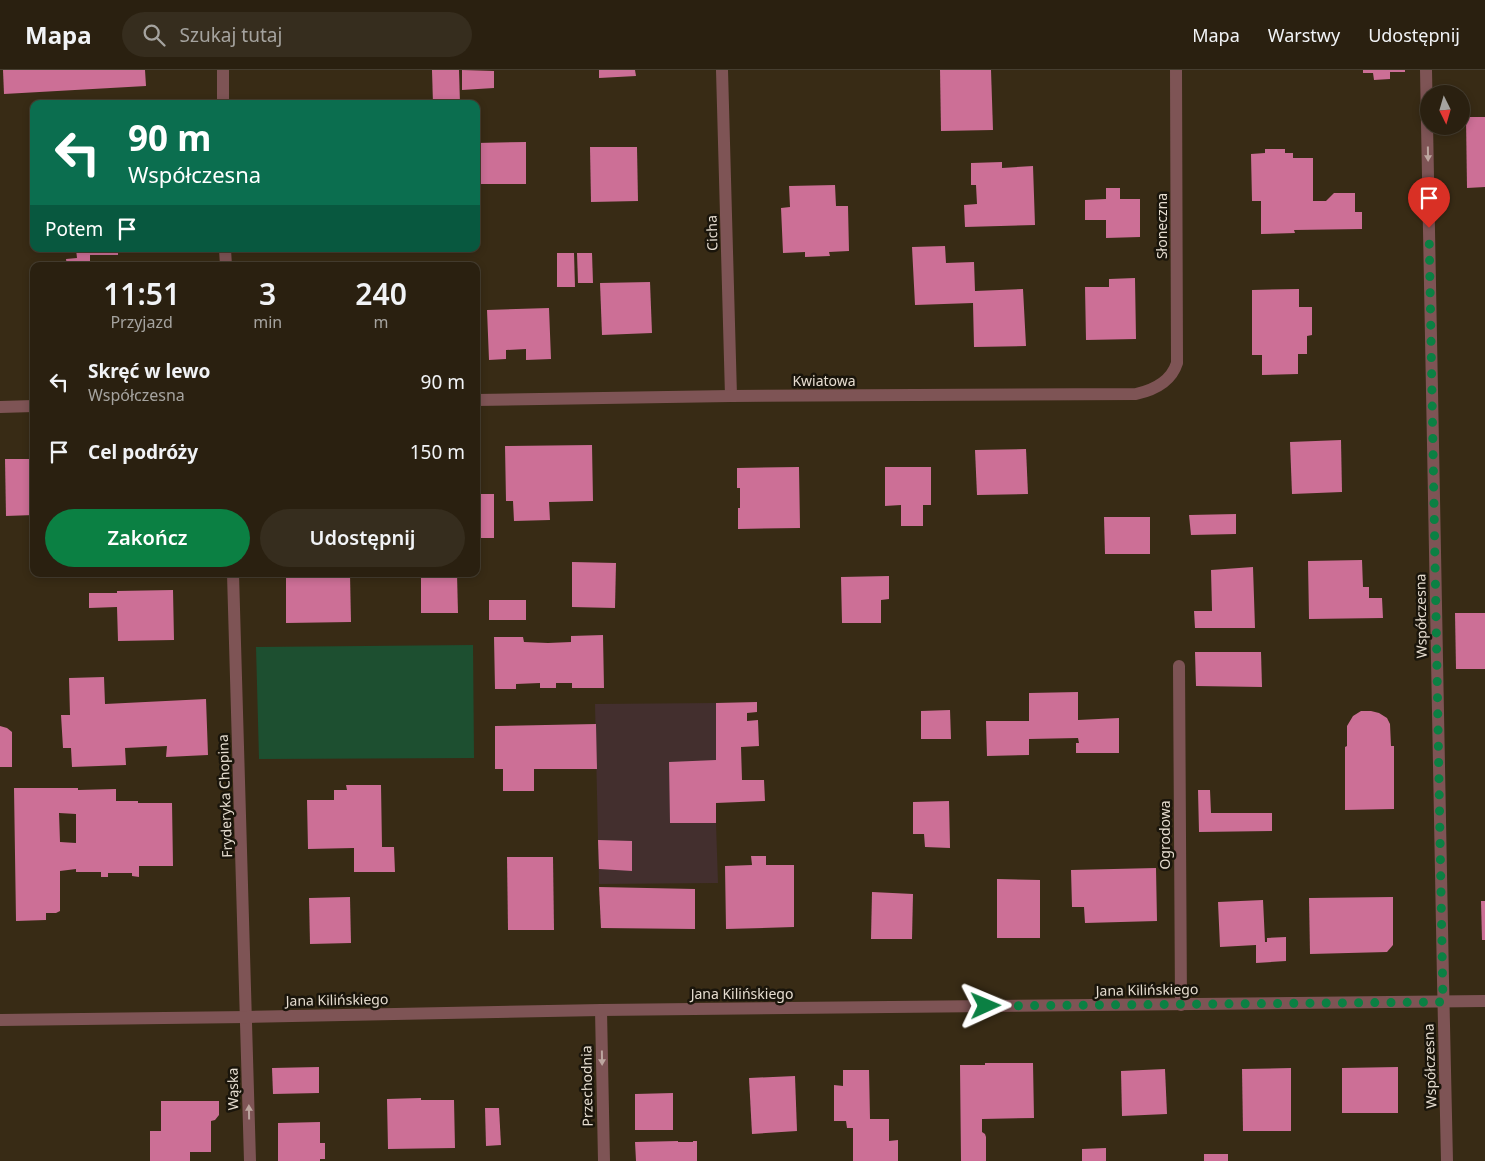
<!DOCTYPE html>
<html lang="pl">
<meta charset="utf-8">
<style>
body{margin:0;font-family:"Noto Sans",sans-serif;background:#362d1e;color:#f1f3f6;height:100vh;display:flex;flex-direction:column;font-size:19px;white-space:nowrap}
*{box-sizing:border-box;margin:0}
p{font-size:16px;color:#a5a39f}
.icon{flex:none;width:28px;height:28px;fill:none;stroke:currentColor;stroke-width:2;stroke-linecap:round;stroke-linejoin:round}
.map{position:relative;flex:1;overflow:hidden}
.drawer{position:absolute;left:30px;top:192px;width:450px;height:315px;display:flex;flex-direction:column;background:#2a2010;border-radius:10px;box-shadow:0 2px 8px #0003,0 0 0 1px #463e30}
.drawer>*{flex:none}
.guide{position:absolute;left:30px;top:30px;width:450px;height:152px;border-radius:10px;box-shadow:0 2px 8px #0003,0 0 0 1px #463e30;background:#0b6e4f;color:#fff;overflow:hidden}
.needle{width:32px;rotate:175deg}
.buttons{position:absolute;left:1420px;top:15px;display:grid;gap:10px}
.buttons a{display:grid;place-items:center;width:50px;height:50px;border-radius:50%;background:#2a2010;box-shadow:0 2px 8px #0003,0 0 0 1px #463e30;font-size:25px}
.pin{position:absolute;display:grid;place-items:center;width:42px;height:42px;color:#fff;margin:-51px -21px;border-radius:50% 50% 50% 0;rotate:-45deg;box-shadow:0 0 5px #0007}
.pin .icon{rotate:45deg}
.me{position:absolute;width:55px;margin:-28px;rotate:89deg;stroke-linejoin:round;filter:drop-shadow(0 0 4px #0008)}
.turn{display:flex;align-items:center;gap:18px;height:105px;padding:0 15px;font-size:22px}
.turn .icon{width:65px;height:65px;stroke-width:2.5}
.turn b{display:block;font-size:35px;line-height:42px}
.then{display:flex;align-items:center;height:48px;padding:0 15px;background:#0003;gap:10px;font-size:19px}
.eta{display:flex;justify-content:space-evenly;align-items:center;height:85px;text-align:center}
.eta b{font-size:30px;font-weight:600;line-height:35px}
.cta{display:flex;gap:10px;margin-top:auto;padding:10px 15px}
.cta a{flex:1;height:58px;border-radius:30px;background:#0b8043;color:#fff;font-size:20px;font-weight:600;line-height:58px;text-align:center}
.cta a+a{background:#362d1e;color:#f1f3f6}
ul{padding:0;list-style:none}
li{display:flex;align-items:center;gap:15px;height:70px;padding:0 15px}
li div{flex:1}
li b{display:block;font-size:19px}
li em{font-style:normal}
header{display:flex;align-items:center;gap:30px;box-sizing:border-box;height:70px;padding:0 25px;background:#2a2010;border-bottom:1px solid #463e30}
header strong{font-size:24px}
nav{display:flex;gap:28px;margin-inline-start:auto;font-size:18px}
.search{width:350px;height:45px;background:#362d1e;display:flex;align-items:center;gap:12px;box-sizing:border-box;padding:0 18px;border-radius:28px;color:#a5a39f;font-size:19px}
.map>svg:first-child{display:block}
</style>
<header>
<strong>Mapa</strong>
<div class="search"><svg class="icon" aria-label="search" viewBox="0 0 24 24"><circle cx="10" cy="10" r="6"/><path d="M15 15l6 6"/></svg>Szukaj tutaj</div>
<nav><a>Mapa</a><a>Warstwy</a><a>Udostępnij</a></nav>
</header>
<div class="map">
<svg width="1485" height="1091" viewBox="0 0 1485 1091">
<rect width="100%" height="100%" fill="#382b15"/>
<!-- education -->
<path fill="#432f2e" d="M 716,633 L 716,753 L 718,813 L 599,814 L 595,634 Z"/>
<!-- green -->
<path fill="#1d4f30" d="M 473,575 L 474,688 L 259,689 L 256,577 Z"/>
<!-- building -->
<g fill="#cc6f96" fill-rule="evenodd">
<path d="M 3,0 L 145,0 L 146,16 L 4,24 Z"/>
<path d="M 432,0 L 459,0 L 460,34 L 433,34 Z"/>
<path d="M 462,0 L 494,1 L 494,18 L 462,20 Z"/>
<path d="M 599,0 L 635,0 L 636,6 L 599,8 Z"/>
<path d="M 940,0 L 991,0 L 993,60 L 941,61 Z"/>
<path d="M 1363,0 L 1405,0 L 1405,2 L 1390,2 L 1390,9 L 1374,10 L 1373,3 L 1363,3 Z"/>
<path d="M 1466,47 L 1485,47 L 1485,117 L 1467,118 Z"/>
<path d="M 526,72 L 526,114 L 476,114 L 476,73 Z"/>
<path d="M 590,77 L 637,77 L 638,131 L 591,132 Z"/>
<path d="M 1265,79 L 1285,79 L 1285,83 L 1293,83 L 1293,88 L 1313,88 L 1313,131 L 1326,131 L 1334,123 L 1355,123 L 1355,142 L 1362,142 L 1362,159 L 1294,160 L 1295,163 L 1261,164 L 1261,131 L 1252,131 L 1251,84 L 1265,83 Z"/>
<path d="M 1002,92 L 1002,98 L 1033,96 L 1035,155 L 965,157 L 964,135 L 977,134 L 976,115 L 971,115 L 971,93 Z"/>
<path d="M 835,115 L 836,136 L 848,136 L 849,181 L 829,182 L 830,186 L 805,187 L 805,182 L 783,183 L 781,138 L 790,137 L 789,116 Z"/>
<path d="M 1106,118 L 1120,118 L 1120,129 L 1140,129 L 1140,167 L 1106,168 L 1106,150 L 1085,150 L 1085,130 L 1106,129 Z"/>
<path d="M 945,176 L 946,193 L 974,192 L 975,221 L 1023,219 L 1026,276 L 974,277 L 973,233 L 915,235 L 912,177 Z"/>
<path d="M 76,179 L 118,179 L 118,185 L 90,185 L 90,196 L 67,196 L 66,189 L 77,188 Z"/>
<path d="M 557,183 L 574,183 L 575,217 L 557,217 Z"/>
<path d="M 577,183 L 592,183 L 593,213 L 578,213 Z"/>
<path d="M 1135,208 L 1136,269 L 1086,270 L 1085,217 L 1109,217 L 1109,209 Z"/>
<path d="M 650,212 L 652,263 L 602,265 L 600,213 Z"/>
<path d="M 1299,219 L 1299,237 L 1312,237 L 1312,265 L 1307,266 L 1307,284 L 1298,284 L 1298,304 L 1262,305 L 1262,285 L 1252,285 L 1252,220 Z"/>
<path d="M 549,238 L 551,289 L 526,290 L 526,279 L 506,280 L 506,289 L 489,290 L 487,240 Z"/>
<path d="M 1341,370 L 1342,422 L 1292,424 L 1290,372 Z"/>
<path d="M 592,375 L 593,431 L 549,432 L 550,450 L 514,451 L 513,431 L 506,431 L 505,376 Z"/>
<path d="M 1026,379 L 1028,424 L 977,425 L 975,380 Z"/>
<path d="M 5,389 L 34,389 L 34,445 L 6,446 Z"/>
<path d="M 799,397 L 800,458 L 738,459 L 738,438 L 740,438 L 740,418 L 737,418 L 737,398 Z"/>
<path d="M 885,397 L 931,397 L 931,435 L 923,435 L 923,456 L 901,456 L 901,435 L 885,436 Z"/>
<rect x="476" y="424" width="18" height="44"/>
<path d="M 1236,444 L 1236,464 L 1191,465 L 1189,445 Z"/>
<path d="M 1104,447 L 1150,447 L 1150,484 L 1105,484 Z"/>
<path d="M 1362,490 L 1363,517 L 1369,517 L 1369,528 L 1382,528 L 1383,548 L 1309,549 L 1308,491 Z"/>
<path d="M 572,492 L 616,493 L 615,538 L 572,537 Z"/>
<path d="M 1253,497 L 1255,558 L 1195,558 L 1194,541 L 1212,541 L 1211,500 Z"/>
<path d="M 286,504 L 350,504 L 351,552 L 286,553 Z"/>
<path d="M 421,504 L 457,504 L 458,543 L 421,543 Z"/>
<path d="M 889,506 L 889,529 L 881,530 L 881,553 L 842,553 L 841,507 Z"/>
<path d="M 173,520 L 174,570 L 118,571 L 117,537 L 89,538 L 89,523 L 117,523 L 117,521 Z"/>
<rect x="489" y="530" width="37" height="20"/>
<path d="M 1455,543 L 1485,543 L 1485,599 L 1456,599 Z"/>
<path d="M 603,565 L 604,618 L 572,618 L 572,613 L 556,613 L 556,618 L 540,618 L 540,613 L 516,614 L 516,619 L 495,619 L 494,567 L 523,567 L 524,572 L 548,573 L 571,572 L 571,566 Z"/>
<path d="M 1195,582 L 1261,582 L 1262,617 L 1196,616 Z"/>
<path d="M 104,607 L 105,634 L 206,629 L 208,685 L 166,687 L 167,676 L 125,678 L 126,695 L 72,697 L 71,678 L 63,678 L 61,645 L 70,645 L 69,608 Z"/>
<path d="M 1078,622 L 1078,650 L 1119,648 L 1119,683 L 1076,683 L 1076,673 L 1079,673 L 1078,668 L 1029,669 L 1029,685 L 987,686 L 986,651 L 1029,651 L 1029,623 Z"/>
<path d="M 757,632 L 757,642 L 747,643 L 747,651 L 758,650 L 759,676 L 741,677 L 742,710 L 764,710 L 765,731 L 716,733 L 716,753 L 670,753 L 669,692 L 716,690 L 716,633 Z"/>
<path d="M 950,640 L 951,669 L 921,669 L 921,641 Z"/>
<path d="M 1361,641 L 1371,641 L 1379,643 L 1387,648 L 1390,654 L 1391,676 L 1394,676 L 1394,739 L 1345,740 L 1345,677 L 1347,676 L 1347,656 L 1353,646 Z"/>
<path d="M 596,654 L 597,699 L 534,699 L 534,721 L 503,721 L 503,699 L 495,699 L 495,656 Z"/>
<path d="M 0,656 L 7,658 L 12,662 L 12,697 L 0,697 Z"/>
<path d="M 346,715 L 381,715 L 382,777 L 394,777 L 395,802 L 354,802 L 354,778 L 308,779 L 307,730 L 334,730 L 334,720 L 347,720 Z"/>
<path d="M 14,718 L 78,718 L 78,720 L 116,719 L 116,731 L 138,731 L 138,733 L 172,733 L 173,796 L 139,796 L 139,807 L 132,806 L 132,803 L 108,803 L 108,807 L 101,807 L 101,802 L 76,802 L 76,799 L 60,801 L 60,841 L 56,843 L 46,843 L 46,850 L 16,851 ZM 59,743 L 76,744 L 76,773 L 60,772 Z"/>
<path d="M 1198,720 L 1210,720 L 1211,743 L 1272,743 L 1272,761 L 1199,762 Z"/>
<path d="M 949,731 L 950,778 L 925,777 L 924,764 L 913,764 L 913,732 Z"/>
<path d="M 598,770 L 632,771 L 632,801 L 599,799 Z"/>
<path d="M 751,786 L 766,786 L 766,795 L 794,795 L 794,857 L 726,859 L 725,796 L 752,795 Z"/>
<path d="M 507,787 L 553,787 L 554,860 L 508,860 Z"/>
<path d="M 1156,798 L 1157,851 L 1085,853 L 1084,837 L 1072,837 L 1071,800 Z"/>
<path d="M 997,809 L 1040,810 L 1040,868 L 997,868 Z"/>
<path d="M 599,817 L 695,819 L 695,859 L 601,858 Z"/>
<path d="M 872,822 L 913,824 L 912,869 L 871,869 Z"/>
<path d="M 350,827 L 351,873 L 310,874 L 309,828 Z"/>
<path d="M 1393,827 L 1393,875 L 1387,882 L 1310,884 L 1309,828 Z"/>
<path d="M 1263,830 L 1265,872 L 1267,872 L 1267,868 L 1286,867 L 1286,891 L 1256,893 L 1256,875 L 1220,877 L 1218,832 Z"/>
<path d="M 1481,831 L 1485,831 L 1485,870 L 1482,870 Z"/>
<path d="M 985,993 L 1033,993 L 1034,1048 L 982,1049 L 982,1062 L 985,1064 L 986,1067 L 986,1091 L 961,1091 L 960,995 L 985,995 Z"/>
<path d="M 319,997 L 319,1023 L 273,1024 L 272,998 Z"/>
<path d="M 1398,997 L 1398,1043 L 1342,1043 L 1342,998 Z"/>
<path d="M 1291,998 L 1291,1061 L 1243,1061 L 1242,999 Z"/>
<path d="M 1165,999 L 1167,1044 L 1122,1046 L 1121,1001 Z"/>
<path d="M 843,1000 L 869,1000 L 870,1049 L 889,1049 L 889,1071 L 898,1070 L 898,1091 L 853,1091 L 853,1058 L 847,1058 L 846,1051 L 834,1051 L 834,1015 L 843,1016 Z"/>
<path d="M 795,1006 L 797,1061 L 752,1064 L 749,1008 Z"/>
<path d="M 673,1023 L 673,1060 L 635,1060 L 635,1024 Z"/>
<path d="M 421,1028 L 421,1030 L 454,1030 L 455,1078 L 388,1079 L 387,1029 Z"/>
<path d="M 161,1031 L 219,1031 L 219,1045 L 215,1050 L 211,1051 L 211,1082 L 190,1082 L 190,1091 L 150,1091 L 150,1061 L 161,1061 Z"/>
<path d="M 485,1038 L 499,1038 L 501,1075 L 486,1076 Z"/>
<path d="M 320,1052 L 320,1073 L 325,1073 L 325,1089 L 320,1089 L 320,1091 L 278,1091 L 278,1053 Z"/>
<path d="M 678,1071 L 678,1072 L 693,1072 L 693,1071 L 697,1071 L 697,1091 L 636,1091 L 635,1072 Z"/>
<path d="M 1106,1078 L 1106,1091 L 1082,1091 L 1082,1079 Z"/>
<rect x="1204" y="1084" width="24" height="7"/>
</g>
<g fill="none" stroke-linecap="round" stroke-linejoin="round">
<!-- minor -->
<g stroke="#7e5455" stroke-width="12">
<path d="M 223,0 L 223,34"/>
<path d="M 722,0 L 731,326"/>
<path d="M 1426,0 L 1443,910 L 1447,1091"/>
<path d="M 225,179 L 226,196"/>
<path d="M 476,330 L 731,326 L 1136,324 C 1154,320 1171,312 1177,293 L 1176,0"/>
<path d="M 0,337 L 34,336"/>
<path d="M 233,504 L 250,1091"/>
<path d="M 1179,596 L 1181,935"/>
<path d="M 601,940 L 604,1091"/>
<path d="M 0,950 L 247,947 L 601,940 L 1485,931"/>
</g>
</g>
<!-- one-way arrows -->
<defs><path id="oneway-solid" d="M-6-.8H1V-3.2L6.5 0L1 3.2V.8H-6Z" transform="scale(1.25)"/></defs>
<g fill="#bca69f">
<use href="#oneway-solid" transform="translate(1428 84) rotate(89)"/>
<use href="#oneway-solid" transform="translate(602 988) rotate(89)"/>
<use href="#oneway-solid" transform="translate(249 1042) rotate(-91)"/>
</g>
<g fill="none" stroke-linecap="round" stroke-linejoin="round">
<!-- route -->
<path stroke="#0b8043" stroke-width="9" stroke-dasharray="0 16.2" d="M 986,936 L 1443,932 L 1429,158"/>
</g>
<g text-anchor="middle" stroke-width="5" stroke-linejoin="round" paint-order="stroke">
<!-- street labels -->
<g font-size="14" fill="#e6ddd0" stroke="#1a150b">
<text transform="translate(1162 156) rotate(-90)" y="5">Słoneczna</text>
<text transform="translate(712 163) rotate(-92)" y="5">Cicha</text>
<text x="824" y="316">Kwiatowa</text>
<text transform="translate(1421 546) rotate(-91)" y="5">Współczesna</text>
<text transform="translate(225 726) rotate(-92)" y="5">Fryderyka Chopina</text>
<text transform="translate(1165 765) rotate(-90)" y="5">Ogrodowa</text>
<text transform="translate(1147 920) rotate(-1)" y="5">Jana Kilińskiego</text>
<text x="742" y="929">Jana Kilińskiego</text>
<text transform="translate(337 930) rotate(-1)" y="5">Jana Kilińskiego</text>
<text transform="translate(1430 996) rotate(-92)" y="5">Współczesna</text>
<text transform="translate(587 1016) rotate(-91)" y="5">Przechodnia</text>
<text transform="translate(233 1019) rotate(-91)" y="5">Wąska</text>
</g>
</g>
</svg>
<div class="buttons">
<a><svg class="needle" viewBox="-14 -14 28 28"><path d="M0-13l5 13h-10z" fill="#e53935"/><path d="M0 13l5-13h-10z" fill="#a5a39f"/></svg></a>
</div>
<div class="pin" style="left:1429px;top:158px;background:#d93025"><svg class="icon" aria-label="arrive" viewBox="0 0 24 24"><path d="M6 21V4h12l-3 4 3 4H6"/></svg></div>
<svg class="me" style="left:986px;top:936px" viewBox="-20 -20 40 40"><path d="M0-17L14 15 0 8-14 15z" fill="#0b8043" stroke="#fff" stroke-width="4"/></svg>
<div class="guide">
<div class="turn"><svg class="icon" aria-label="left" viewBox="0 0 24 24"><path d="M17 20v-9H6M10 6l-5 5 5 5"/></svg><div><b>90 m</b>Współczesna</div></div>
<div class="then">Potem<svg class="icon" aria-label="arrive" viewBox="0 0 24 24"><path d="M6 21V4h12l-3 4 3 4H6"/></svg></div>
</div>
<section class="drawer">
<div class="eta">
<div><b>11:51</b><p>Przyjazd</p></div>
<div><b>3</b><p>min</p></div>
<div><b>240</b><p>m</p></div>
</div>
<ul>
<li><svg class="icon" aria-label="left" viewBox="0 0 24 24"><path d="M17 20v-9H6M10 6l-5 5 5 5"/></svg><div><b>Skręć w lewo</b><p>Współczesna</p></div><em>90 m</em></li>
<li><svg class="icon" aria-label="arrive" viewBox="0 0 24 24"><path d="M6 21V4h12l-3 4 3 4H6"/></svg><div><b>Cel podróży</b></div><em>150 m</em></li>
</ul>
<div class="cta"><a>Zakończ</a><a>Udostępnij</a></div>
</section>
</div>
